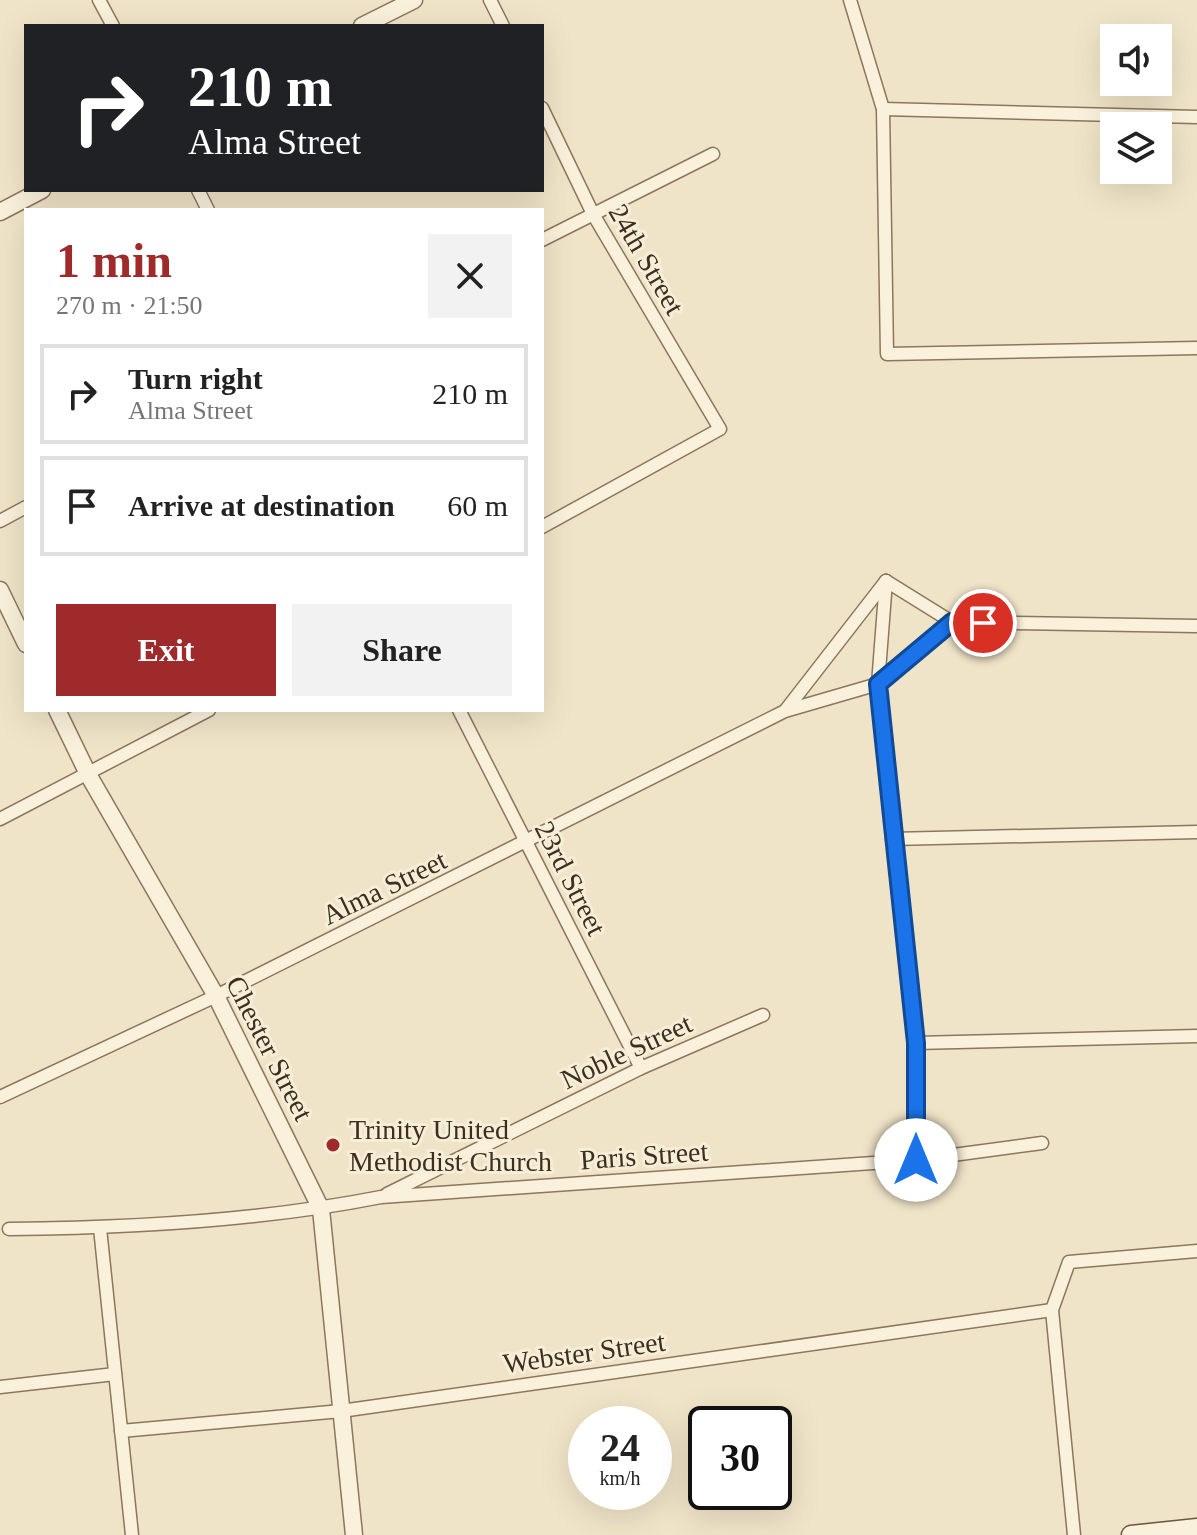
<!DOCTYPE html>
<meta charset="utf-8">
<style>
body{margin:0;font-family:"Times New Roman",serif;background:#f2f2f2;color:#222;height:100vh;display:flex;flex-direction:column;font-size:30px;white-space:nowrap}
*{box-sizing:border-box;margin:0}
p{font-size:26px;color:#767676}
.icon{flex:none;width:44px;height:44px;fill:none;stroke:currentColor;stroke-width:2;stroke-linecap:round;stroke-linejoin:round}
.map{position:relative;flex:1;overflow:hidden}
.drawer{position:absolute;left:24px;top:208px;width:520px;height:504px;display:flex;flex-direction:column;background:#fff;border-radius:0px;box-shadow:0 8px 32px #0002}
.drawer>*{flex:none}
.top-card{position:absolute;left:24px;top:24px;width:520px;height:168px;border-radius:0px;box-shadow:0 8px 32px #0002;background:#202124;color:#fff;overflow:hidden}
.buttons{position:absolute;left:1100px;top:24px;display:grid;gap:16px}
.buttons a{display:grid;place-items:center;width:72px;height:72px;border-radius:0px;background:#fff;box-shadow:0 8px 32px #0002;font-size:40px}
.speed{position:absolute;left:568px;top:1406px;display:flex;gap:16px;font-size:40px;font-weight:700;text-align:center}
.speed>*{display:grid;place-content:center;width:104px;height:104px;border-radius:50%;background:#fff;box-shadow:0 8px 32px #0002;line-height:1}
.speed small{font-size:20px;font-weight:400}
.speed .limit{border:4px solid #111;border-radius:12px;background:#fff;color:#111}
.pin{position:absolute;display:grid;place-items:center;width:68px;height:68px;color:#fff;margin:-34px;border:4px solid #fff;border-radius:50%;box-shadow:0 2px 8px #0007}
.me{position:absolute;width:88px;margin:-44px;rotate:0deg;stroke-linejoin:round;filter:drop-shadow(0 0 6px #0008)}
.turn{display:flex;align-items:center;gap:28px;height:168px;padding:0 32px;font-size:36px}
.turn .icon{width:104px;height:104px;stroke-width:2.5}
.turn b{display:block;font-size:56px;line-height:68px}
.round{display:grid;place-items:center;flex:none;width:84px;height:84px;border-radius:0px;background:#f2f2f2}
.headline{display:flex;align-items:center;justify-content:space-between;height:136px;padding:0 32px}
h1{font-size:48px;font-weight:800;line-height:60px;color:#9e2a2b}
.action{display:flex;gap:16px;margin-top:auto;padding:16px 32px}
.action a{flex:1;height:92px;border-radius:0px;background:#9e2a2b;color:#fff;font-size:32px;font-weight:800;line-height:92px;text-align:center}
.action a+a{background:#f2f2f2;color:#222}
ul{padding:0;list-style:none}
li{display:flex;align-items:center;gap:24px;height:100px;margin:0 16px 12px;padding:0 16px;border:4px solid #e0e0e0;border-radius:0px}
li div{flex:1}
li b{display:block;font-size:30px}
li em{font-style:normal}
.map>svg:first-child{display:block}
</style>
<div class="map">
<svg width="1197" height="1535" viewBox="0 0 1197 1535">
<rect width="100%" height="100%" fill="#f0e4c8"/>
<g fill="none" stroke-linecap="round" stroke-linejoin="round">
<!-- minor casing -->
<g stroke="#8d765c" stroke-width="15">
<g id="minor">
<path d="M 99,0 L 113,26"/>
<path d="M 490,0 L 503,26"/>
<path d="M 850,0 L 883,109 L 887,354 L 1197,348"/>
<path d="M 542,108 L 593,214 L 720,429 L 542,527"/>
<path d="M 883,109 L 1197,117"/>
<path d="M 198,190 L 208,210"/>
<path d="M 542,240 L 713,154"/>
<path d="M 0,521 L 26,507"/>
<path d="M 886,581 L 878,684 L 916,1043 L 916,1160"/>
<path d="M 886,581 L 952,622 L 1197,626"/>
<path d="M 459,710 L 641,1068"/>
<path d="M 785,711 L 886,581"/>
<path d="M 0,819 L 209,710"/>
<path d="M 892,839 L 1197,832"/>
<path d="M 916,1043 L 1197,1036"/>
<path d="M 0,1097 L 216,996 L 785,711 L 878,684 L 952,622"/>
<path d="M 387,1194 L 641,1068 L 763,1015"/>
<path d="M 100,1228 L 132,1535"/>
<path d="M 9,1229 C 133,1228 260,1221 381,1197 L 916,1160 L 1042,1143"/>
<path d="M 0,1387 L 115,1374"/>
<path d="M 121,1431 L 341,1411 L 1052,1310"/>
<path d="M 1074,1535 L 1052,1310 L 1069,1262 L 1197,1251"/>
</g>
</g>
<!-- tertiary casing -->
<g stroke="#8d765c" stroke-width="19">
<g id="tertiary">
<path d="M 362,26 L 414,0"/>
<path d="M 0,212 L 42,190"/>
<path d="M 0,590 L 26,644"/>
<path d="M 57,710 L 89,776 L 216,996 L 321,1209 L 354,1535"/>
</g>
</g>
<!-- secondary casing -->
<g stroke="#6f573f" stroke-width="21">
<path id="secondary" d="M 1131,1535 L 1197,1528"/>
</g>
<!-- minor -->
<use href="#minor" stroke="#faf1dc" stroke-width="12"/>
<!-- tertiary -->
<use href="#tertiary" stroke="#faf1dc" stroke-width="16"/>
<!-- secondary -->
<use href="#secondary" stroke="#faf1dc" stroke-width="18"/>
</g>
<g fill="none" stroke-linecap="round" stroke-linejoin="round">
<!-- route casing -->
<g stroke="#114b97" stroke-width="20">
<path id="route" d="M 916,1160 L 916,1043 L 878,684 L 952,622 L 983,623"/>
</g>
<!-- route -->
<use href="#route" stroke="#1a73e8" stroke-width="14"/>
</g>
<!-- markers -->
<circle fill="#9e2a2b" stroke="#f7eed8" stroke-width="3" cx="333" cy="1145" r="8"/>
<g text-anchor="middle" stroke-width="6" stroke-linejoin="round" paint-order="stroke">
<!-- street labels -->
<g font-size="28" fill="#3d2e20" stroke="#f7eed8">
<text transform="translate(647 259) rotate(60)" y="10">24th Street</text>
<text transform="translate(571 878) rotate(63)" y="10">23rd Street</text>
<text transform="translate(384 887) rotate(-26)" y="10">Alma Street</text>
<text transform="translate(270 1048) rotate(63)" y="10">Chester Street</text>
<text transform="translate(626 1051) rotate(-25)" y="10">Noble Street</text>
<text transform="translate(644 1155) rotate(-4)" y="10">Paris Street</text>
<text transform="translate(584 1352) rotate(-8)" y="10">Webster Street</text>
</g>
<!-- poi labels -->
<g font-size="28" fill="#3d2e20" stroke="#f7eed8" text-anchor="start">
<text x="349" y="1139">Trinity United<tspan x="349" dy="32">Methodist Church</tspan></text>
</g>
</g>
</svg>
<div class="buttons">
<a><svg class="icon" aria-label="sound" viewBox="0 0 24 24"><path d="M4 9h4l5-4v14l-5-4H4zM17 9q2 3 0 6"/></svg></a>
<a><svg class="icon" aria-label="layers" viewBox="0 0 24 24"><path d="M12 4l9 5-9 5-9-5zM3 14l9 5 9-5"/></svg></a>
</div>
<div class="speed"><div>24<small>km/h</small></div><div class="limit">30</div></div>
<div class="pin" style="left:983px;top:623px;background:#d93025"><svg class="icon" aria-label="arrive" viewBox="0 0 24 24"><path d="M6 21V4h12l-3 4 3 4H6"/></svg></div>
<svg class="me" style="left:916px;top:1160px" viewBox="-20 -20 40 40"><circle r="19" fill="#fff"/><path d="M0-13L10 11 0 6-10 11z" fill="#1a73e8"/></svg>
<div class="top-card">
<div class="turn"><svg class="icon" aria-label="right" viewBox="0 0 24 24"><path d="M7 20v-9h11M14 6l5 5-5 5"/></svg><div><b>210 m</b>Alma Street</div></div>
</div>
<section class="drawer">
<div class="headline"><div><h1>1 min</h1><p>270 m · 21:50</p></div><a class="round"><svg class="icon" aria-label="close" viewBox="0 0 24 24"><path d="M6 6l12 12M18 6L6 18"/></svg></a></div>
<ul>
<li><svg class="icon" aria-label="right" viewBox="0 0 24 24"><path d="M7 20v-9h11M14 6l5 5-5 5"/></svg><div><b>Turn right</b><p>Alma Street</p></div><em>210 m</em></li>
<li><svg class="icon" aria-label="arrive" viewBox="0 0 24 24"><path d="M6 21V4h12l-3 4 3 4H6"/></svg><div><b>Arrive at destination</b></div><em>60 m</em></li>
</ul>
<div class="action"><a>Exit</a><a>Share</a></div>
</section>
</div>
